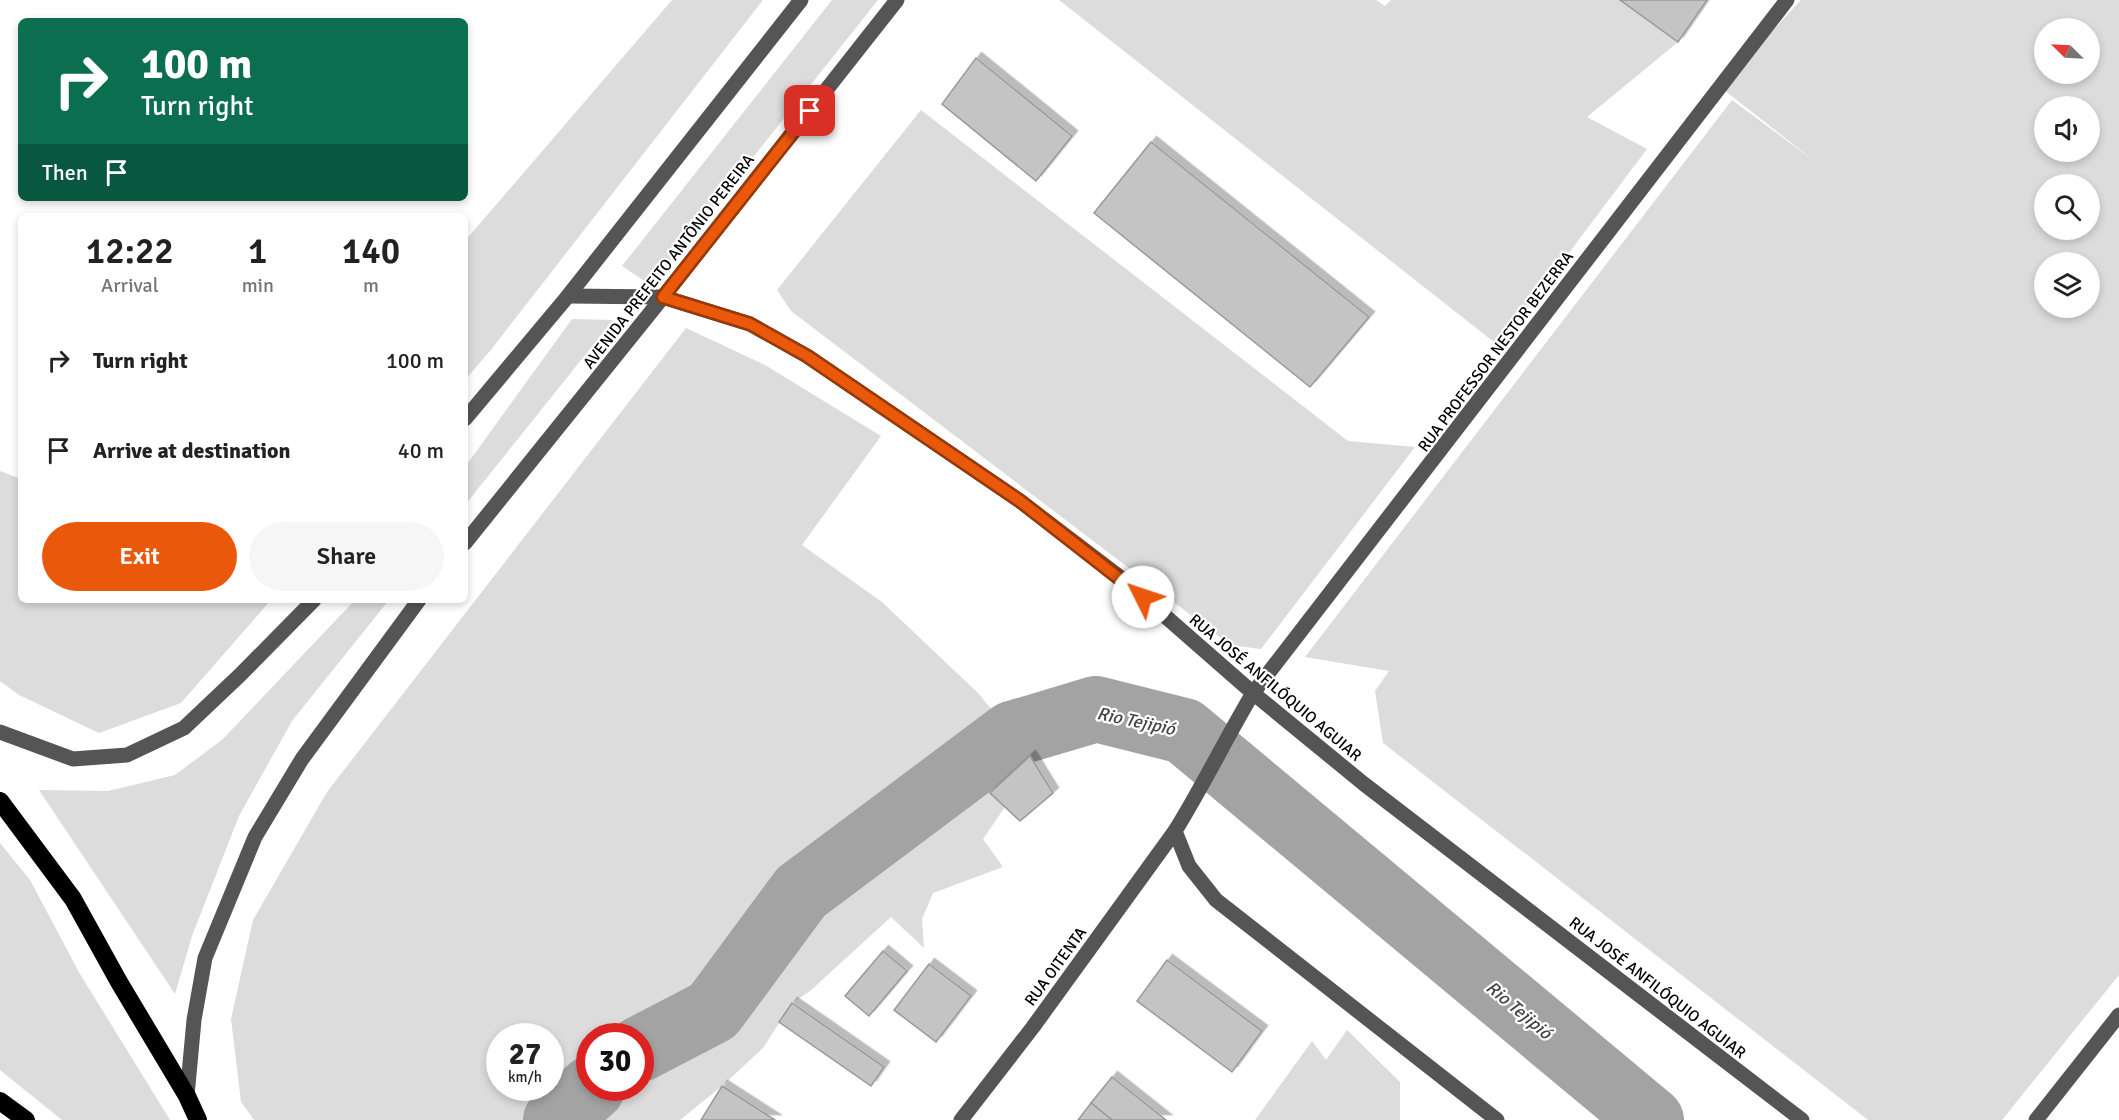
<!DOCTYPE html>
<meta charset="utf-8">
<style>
body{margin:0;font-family:Signika,sans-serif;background:#f6f6f6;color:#222;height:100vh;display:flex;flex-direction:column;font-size:22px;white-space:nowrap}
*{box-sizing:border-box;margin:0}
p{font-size:20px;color:#767676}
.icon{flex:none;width:33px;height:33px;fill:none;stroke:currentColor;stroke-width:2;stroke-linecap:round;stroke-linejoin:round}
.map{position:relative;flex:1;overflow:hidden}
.sheet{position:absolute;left:18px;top:213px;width:450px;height:390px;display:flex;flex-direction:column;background:#fff;border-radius:9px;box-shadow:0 3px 9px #0003}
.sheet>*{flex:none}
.guide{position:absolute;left:18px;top:18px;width:450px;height:183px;border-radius:9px;box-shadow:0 3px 9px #0003;background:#0b6e4f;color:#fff;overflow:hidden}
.needle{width:39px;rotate:294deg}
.fabs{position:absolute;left:2034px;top:18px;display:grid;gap:12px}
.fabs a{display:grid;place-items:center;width:66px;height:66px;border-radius:50%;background:#fff;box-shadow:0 3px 9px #0003;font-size:30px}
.speed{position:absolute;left:486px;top:1023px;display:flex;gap:12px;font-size:30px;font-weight:700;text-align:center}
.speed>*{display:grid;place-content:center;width:78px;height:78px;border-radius:50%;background:#fff;box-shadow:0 3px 9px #0003;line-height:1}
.speed small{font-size:15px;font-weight:400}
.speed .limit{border:9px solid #d22;background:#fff;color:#111}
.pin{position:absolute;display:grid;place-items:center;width:51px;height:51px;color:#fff;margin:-26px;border-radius:12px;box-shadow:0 3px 9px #0006}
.me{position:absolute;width:66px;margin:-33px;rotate:311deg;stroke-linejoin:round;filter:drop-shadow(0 0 4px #0008)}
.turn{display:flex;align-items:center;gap:21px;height:126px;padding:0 24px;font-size:27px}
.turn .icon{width:78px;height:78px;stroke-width:2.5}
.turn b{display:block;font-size:42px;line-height:51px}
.then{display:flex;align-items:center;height:57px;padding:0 24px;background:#0003;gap:12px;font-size:22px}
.eta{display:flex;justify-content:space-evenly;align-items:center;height:102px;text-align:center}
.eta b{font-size:36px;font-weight:600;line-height:42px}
.button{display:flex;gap:12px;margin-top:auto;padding:12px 24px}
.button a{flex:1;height:69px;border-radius:36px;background:#ea580c;color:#fff;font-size:24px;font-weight:600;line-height:69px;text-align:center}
.button a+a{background:#f6f6f6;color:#222}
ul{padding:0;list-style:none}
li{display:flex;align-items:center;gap:18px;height:90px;padding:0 24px}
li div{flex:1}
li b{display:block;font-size:22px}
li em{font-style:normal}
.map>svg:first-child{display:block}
</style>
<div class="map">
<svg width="2119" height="1120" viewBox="0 0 2119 1120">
<defs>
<filter id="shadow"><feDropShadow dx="5.5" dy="-5.5" stdDeviation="0" flood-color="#0004"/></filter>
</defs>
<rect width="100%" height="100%" fill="#fff"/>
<!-- green -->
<g fill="#dcdcdc" fill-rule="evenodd">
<path d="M 672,0 L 763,0 L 490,351 L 465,380 L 465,241 Z"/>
<path d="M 832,0 L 878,0 L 657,278 L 643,280 L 622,266 Z"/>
<path d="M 1059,0 L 1376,0 L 1385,6 L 1391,0 L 1620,0 L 1678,42 L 1587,117 L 1647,149 L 1499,346 Z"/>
<path d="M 1801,0 L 2119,0 L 2119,975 L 2002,1120 L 1868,1120 L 1383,743 L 1375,691 L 1389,671 L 1305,657 L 1732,100 L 1817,163 L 1720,87 ZM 2044,28 L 2090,28 L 2090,74 L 2044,74 ZM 2044,106 L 2090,106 L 2090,152 L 2044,152 ZM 2044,184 L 2090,184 L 2090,230 L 2044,230 ZM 2044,262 L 2090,262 L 2090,308 L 2044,308 Z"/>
<path d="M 921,110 L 1348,441 L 1415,447 L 1261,649 L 1230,645 L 791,311 L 777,290 Z"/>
<path d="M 572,319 L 613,320 L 465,505 L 465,467 Z"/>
<path d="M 686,328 L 765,365 L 881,436 L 802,545 L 882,602 L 978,693 L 1030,756 L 990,793 L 1005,807 L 983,839 L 1003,867 L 933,893 L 922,919 L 924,948 L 891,917 L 810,991 L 792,1003 L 763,1048 L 722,1086 L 680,1120 L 254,1120 L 241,1102 L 231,1019 L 253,920 L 327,792 ZM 500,1036 L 550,1036 L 550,1088 L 500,1088 ZM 590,1036 L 640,1036 L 640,1088 L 590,1088 Z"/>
<path d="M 0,471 L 21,479 L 21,600 L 271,600 L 181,703 L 99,733 L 19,695 L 0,681 Z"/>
<path d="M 355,600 L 389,600 L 292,721 L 239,816 L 192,936 L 175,994 L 39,790 L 108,791 L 175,775 L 223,739 Z"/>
<path d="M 0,843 L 30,880 L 80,974 L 170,1120 L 62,1120 L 0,1070 Z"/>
<path d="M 1347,1030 L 1400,1082 L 1400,1120 L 1255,1120 L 1312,1041 L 1326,1060 Z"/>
</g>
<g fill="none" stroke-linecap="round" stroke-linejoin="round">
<!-- river -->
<g stroke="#a3a3a3" stroke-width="66">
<path d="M 640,1049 L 713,1011 L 801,892 L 1012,734 L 1096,709 L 1184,731 L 1651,1120"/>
<path d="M 556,1120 L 592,1088"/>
</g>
</g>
<!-- building -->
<g fill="#c4c4c4" stroke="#999" stroke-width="1.5" filter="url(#shadow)">
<path d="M 1620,0 L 1707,0 L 1678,42 Z"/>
<path d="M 976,58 L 1072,136 L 1036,181 L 942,104 Z"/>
<path d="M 1151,142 L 1369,317 L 1310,387 L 1094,213 Z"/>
<path d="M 1030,756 L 1053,793 L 1020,821 L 990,793 Z"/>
<path d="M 883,951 L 907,971 L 869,1016 L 845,996 Z"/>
<path d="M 1167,960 L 1262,1031 L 1232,1072 L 1137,1001 Z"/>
<path d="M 929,964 L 971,996 L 936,1042 L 894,1010 Z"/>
<path d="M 792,1003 L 884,1067 L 871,1086 L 779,1022 Z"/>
<path d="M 1112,1077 L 1166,1120 L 1112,1120 L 1091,1103 Z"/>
<path d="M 722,1086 L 775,1120 L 701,1120 Z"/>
<path d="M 1091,1103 L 1112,1120 L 1078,1120 Z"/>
</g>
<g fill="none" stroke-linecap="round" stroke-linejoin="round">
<!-- minor -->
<g stroke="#555" stroke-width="15">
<path d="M 568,296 L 663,297 L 750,324 L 807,356 L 1020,501 L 1125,581 L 1253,693 L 1364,784 L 1802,1120"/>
<path d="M 465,419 L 568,296 L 801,0"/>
<path d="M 465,543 L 663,297 L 897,0"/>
<path d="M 0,732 L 73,759 L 127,755 L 184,728 L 240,675 L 314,600"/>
<path d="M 187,1096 L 194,1020 L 205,958 L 255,837 L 302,759 L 419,600"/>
<path d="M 961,1120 L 1033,1027 L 1175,831"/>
<path d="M 1497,1120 L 1216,900 L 1189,866 L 1175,831 C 1203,786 1226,738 1253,693 L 1787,0"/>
<path d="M 2036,1120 L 2119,1015"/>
</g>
<!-- highway -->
<g stroke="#000" stroke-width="18">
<path d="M 0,801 L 73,899 L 119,982 L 187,1096 L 198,1120"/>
<path d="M 0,1101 L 26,1120"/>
</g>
</g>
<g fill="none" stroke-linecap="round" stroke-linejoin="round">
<!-- route casing -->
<g stroke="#983908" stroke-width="15">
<path id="route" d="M 810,111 L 663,297 L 750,324 L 807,356 L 1020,501 L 1143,597"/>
</g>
<!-- route -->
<use href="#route" stroke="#ea580c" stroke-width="10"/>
</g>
<g text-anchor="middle" stroke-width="4.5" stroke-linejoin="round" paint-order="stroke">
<!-- street labels -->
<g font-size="16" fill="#000" stroke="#fff">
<text transform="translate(668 261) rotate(-52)" y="6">AVENIDA PREFEITO ANTÔNIO PEREIRA</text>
<text transform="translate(1495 351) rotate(-53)" y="6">RUA PROFESSOR NESTOR BEZERRA</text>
<text transform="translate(1276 687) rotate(40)" y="6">RUA JOSÉ ANFILÓQUIO AGUIAR</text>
<text transform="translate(1055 966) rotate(-54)" y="6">RUA OITENTA</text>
<text transform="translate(1658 987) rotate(38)" y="6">RUA JOSÉ ANFILÓQUIO AGUIAR</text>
</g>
<!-- water labels -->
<g font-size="18" font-style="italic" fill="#444" stroke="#fff">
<text transform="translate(1136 721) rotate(12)" y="6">Rio Tejipió</text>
<text transform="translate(1519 1010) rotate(40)" y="6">Rio Tejipió</text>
</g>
</g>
</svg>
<div class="fabs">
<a><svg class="needle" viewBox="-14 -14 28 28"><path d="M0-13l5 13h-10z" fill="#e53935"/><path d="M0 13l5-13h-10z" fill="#767676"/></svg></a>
<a><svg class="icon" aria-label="sound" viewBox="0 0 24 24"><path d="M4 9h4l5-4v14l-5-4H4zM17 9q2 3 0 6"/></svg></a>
<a><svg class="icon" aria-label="search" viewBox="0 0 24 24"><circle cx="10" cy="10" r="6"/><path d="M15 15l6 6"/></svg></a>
<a><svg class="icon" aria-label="layers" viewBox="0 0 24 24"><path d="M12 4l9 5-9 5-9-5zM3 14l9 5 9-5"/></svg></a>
</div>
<div class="speed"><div>27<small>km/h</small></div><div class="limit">30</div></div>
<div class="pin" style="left:810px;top:111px;background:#d93025"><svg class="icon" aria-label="arrive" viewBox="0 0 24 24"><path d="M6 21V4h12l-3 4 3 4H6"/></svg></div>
<svg class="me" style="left:1143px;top:597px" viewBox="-20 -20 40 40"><circle r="19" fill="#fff"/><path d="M0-13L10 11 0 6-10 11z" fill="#ea580c"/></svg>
<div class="guide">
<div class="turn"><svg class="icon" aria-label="right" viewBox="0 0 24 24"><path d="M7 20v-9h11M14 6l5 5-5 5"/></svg><div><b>100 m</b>Turn right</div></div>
<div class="then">Then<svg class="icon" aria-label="arrive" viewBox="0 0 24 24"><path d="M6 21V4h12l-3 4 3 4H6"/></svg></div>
</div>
<section class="sheet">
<div class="eta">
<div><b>12:22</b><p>Arrival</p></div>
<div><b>1</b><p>min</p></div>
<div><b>140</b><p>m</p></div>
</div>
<ul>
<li><svg class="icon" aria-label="right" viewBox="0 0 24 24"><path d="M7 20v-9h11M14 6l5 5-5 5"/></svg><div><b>Turn right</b></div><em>100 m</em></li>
<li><svg class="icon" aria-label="arrive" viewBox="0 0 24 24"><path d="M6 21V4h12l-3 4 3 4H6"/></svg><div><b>Arrive at destination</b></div><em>40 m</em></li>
</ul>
<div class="button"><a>Exit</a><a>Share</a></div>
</section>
</div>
